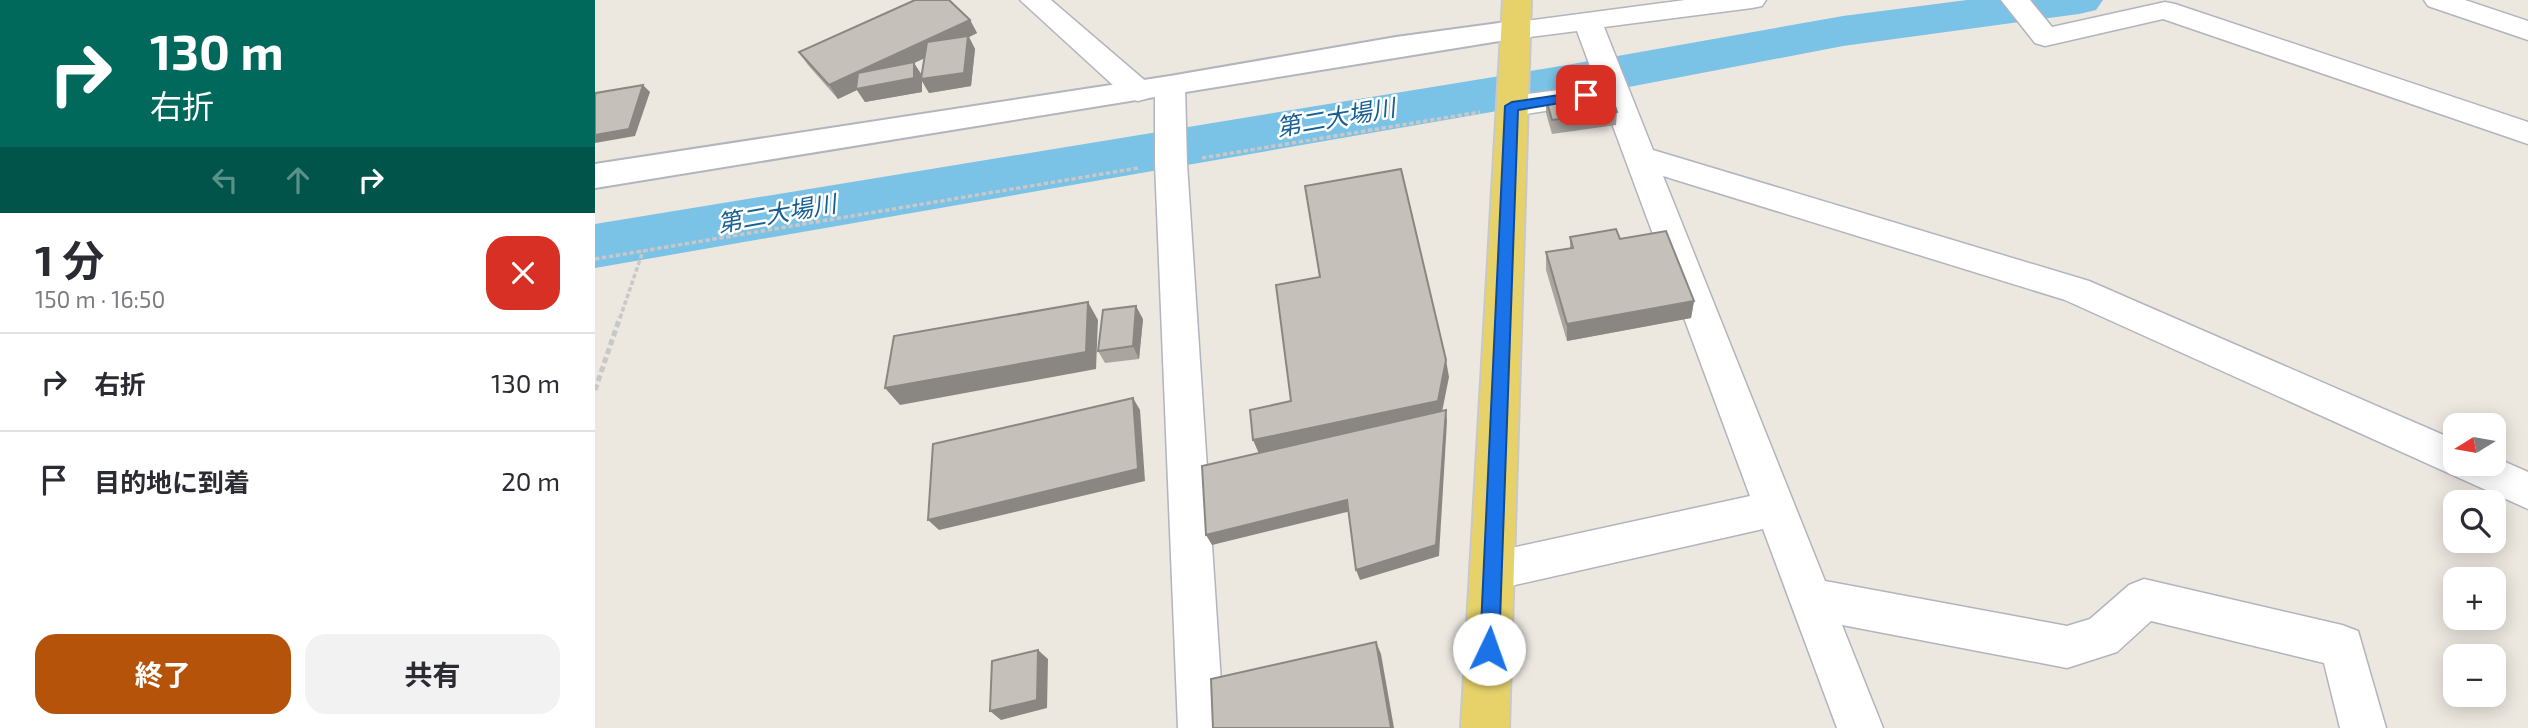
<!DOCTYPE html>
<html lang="ja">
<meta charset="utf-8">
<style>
body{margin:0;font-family:"Exo 2","Noto Sans JP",sans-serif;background:#f2f2f3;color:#2b2b33;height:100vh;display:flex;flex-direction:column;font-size:26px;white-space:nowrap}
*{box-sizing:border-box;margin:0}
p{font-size:23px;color:#7c7c81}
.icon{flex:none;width:38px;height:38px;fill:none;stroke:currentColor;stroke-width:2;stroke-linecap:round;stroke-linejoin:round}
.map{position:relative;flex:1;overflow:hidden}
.panel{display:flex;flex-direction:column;background:#fff;width:595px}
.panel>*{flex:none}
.top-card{background:#00695c;color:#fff;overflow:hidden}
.needle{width:46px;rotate:259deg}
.fabs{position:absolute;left:1848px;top:413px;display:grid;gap:14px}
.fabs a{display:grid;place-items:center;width:63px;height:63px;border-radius:14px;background:#fff;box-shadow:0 4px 18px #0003;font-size:35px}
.pin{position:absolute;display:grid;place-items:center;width:60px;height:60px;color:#fff;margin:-30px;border-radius:14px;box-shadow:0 4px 10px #0006}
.me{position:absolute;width:77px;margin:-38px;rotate:3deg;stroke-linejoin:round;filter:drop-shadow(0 0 5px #0008)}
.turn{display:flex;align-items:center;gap:24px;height:147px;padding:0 35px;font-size:32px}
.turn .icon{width:91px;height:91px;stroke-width:2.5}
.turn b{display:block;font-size:49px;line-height:60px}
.lanes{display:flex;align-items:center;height:66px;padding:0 35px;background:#0003;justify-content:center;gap:35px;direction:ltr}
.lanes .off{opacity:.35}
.round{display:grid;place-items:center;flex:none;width:74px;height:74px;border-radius:21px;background:#f2f2f3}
.headline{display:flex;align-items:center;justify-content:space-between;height:119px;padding:0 35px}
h1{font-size:42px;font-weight:700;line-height:52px}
.primary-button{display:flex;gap:14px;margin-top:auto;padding:14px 35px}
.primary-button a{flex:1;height:80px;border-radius:21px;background:#b45309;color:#fff;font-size:28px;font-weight:700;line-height:80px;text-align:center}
.primary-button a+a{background:#f2f2f3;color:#2b2b33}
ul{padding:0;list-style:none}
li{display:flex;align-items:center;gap:21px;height:98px;padding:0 35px;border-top:2px solid #e1e1e2}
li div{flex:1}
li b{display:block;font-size:26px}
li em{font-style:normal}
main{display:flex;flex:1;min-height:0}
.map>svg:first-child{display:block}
</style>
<main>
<section class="panel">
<div class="top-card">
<div class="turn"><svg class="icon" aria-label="right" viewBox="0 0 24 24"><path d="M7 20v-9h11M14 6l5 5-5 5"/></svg><div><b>130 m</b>右折</div></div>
<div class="lanes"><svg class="icon off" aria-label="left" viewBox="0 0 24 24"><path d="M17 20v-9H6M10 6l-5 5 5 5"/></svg><svg class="icon off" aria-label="ahead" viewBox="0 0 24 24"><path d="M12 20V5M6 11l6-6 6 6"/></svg><svg class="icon" aria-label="right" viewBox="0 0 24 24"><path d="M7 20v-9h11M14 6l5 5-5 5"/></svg></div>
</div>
<div class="headline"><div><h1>1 分</h1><p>150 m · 16:50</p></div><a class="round" style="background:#d93025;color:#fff"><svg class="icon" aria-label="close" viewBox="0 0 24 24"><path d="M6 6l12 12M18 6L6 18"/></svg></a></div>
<ul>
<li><svg class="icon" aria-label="right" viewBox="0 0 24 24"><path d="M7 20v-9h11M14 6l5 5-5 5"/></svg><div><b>右折</b></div><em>130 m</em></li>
<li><svg class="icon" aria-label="arrive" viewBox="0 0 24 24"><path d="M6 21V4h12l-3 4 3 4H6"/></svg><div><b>目的地に到着</b></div><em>20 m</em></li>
</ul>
<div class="primary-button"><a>終了</a><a>共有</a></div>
</section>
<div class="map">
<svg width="1933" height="728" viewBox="0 0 1933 728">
<rect width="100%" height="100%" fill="#ece7df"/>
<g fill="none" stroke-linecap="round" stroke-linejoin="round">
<!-- river -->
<path fill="#7ac2e6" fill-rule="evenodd" d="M 1372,0 L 1508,0 L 1501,10 L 1484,14 L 1248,46 L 966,100 L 0,268 L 0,224 L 966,66 L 1248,16 Z"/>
<!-- street casing -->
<g stroke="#b2b4be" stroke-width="3">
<g id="street">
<path d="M 425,0 L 456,0 L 554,84 L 558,91 L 554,98 L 543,101 L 532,98 Z"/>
<path d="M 1090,0 L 1171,0 L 1167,6 L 1157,8 L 1009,27 L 1058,150 L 1494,281 L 1860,440 L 1860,464 L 1899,464 L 1899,457 L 1933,472 L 1933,509 L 1470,300 L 1068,176 L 1230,581 L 1472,626 L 1495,619 L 1534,585 L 1549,579 L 1747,625 L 1763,631 L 1791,728 L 1745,728 L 1729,663 L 1556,621 L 1522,652 L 1472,668 L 1247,625 L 1288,728 L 1242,728 L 1168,529 L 898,590 L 883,585 L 877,571 L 883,557 L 898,552 L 1155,496 L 1009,102 L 917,116 L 906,113 L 902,106 L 906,99 L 917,96 L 1002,85 L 982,31 L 919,39 L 909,36 L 905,30 L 909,24 Z"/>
<path d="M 1406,0 L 1435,0 L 1457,27 L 1570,2 L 1580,4 L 1933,122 L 1933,144 L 1568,19 L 1450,46 L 1440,43 Z"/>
<path d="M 1829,0 L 1870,0 L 1933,21 L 1933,40 L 1833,6 Z"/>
<path d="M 575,76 L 586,79 L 590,86 L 592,163 L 629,728 L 583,728 L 560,163 L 560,86 L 564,79 Z"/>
</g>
</g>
<!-- secondary casing -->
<g stroke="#b2b4be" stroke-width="4">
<path id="secondary" d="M 919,21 L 929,23 L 934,30 L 929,37 L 0,188 L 0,164 L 575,76 L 801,37 Z"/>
</g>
<!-- primary casing -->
<g stroke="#c8c8c8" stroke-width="4">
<path id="primary" d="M 908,0 L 936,0 L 914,728 L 866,728 Z"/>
</g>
<!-- path-far1 -->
<g stroke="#c8c8c8" stroke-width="3.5" stroke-dasharray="4.5 2.5" stroke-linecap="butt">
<path d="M 607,158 L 885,112"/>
<path d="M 0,259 L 543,168"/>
<path d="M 25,318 L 48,251"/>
</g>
<!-- path -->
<path stroke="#c8c8c8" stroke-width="5" stroke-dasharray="6 3.5" stroke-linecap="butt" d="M 0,390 L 25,317"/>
<!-- street -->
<use href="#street" fill="#fff" fill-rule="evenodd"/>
<!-- secondary -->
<use href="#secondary" fill="#fff" fill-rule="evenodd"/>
<!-- primary -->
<use href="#primary" fill="#e7d26a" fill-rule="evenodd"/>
</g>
<!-- wall -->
<g fill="#a9a6a0" fill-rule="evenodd">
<path d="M 375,20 L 382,33 L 374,37 L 380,49 L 376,86 L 334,93 L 327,81 L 327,92 L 270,102 L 262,90 L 243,99 L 213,65 L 204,52 ZM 330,58 L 327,75 L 319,63 Z"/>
<path d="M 951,99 L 1022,112 L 1021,125 L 957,134 L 951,113 Z"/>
<path d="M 975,237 L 1025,239 L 1099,301 L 1096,318 L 972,341 L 951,270 L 951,252 L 975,248 Z"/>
<path d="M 548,319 L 544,359 L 510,363 L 503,351 Z"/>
</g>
<!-- shaded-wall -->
<g fill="#8a8782" fill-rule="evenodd">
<path d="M 375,20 L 382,33 L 374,37 L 380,49 L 376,86 L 334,93 L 327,81 L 327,92 L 270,102 L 262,90 L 243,99 L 234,85 ZM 373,38 L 327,76 L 319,63 Z"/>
<path d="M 48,85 L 55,92 L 40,136 L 0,143 L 0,135 Z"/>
<path d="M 1099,301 L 1096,318 L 972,341 L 972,324 Z"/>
<path d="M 493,302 L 503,320 L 501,369 L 305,405 L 290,388 Z"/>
<path d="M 541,306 L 548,319 L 544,359 L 538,346 Z"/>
<path d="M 851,360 L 854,377 L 846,417 L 665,456 L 658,440 Z"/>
<path d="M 538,398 L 545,410 L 550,481 L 344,530 L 333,520 Z"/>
<path d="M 851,410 L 852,421 L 844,556 L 765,580 L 761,570 Z"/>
<path d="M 752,500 L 756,511 L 617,545 L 611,535 Z"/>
<path d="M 781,642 L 786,654 L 799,728 L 796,728 Z"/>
<path d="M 443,650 L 453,659 L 452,708 L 406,720 L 395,711 Z"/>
</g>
<!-- building -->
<g fill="#c5c1ba" stroke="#8a8782" stroke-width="2">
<path d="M 320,0 L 354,0 L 375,20 L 234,85 L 204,52 Z"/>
<path d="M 373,36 L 369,73 L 326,79 L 332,42 Z"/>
<path d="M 319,62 L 319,78 L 261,89 L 263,73 Z"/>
<path d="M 48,85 L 34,129 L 0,135 L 0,96 L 1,93 Z"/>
<path d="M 1015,91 L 1022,112 L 957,120 L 951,99 Z"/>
<path d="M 806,169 L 851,360 L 843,401 L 658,440 L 655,410 L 696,401 L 681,285 L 725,277 L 710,186 Z"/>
<path d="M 1021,229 L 1025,239 L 1071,231 L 1099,301 L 972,324 L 951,252 L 978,248 L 975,237 Z"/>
<path d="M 493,302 L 491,352 L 290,388 L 299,336 Z"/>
<path d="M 541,306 L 538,346 L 503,351 L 508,310 Z"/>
<path d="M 538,398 L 543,469 L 333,520 L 338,444 Z"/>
<path d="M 851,410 L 841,545 L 761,570 L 752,500 L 611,535 L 607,466 Z"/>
<path d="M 781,642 L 796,728 L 618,728 L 616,679 Z"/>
<path d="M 443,650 L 442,700 L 395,711 L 397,661 Z"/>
</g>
<!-- route -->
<path fill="#1a73e8" stroke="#114b97" stroke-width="2" d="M 991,91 L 996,92 L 996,98 L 923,110 L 904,649 L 901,656 L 894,659 L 887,656 L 885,649 L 910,106 L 917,102 Z"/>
<g text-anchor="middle" stroke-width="5" stroke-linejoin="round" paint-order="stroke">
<!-- water labels -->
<g font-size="24" font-style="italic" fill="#186093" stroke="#fff">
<text transform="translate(741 118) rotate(-10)" y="8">第二大場川</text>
<text transform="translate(182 214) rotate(-10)" y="8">第二大場川</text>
</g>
</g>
</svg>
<div class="fabs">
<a><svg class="needle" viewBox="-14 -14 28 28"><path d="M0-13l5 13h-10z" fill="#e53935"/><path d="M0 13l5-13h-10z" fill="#7c7c81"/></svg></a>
<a><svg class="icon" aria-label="search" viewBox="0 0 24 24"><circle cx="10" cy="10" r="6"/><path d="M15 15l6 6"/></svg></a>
<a>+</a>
<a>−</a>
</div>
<div class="pin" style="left:991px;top:95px;background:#d93025"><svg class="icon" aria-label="arrive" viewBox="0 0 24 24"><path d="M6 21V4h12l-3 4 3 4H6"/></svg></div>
<svg class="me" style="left:894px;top:649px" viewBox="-20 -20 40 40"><circle r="19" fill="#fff"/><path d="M0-13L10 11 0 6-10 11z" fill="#1a73e8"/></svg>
</div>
</main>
